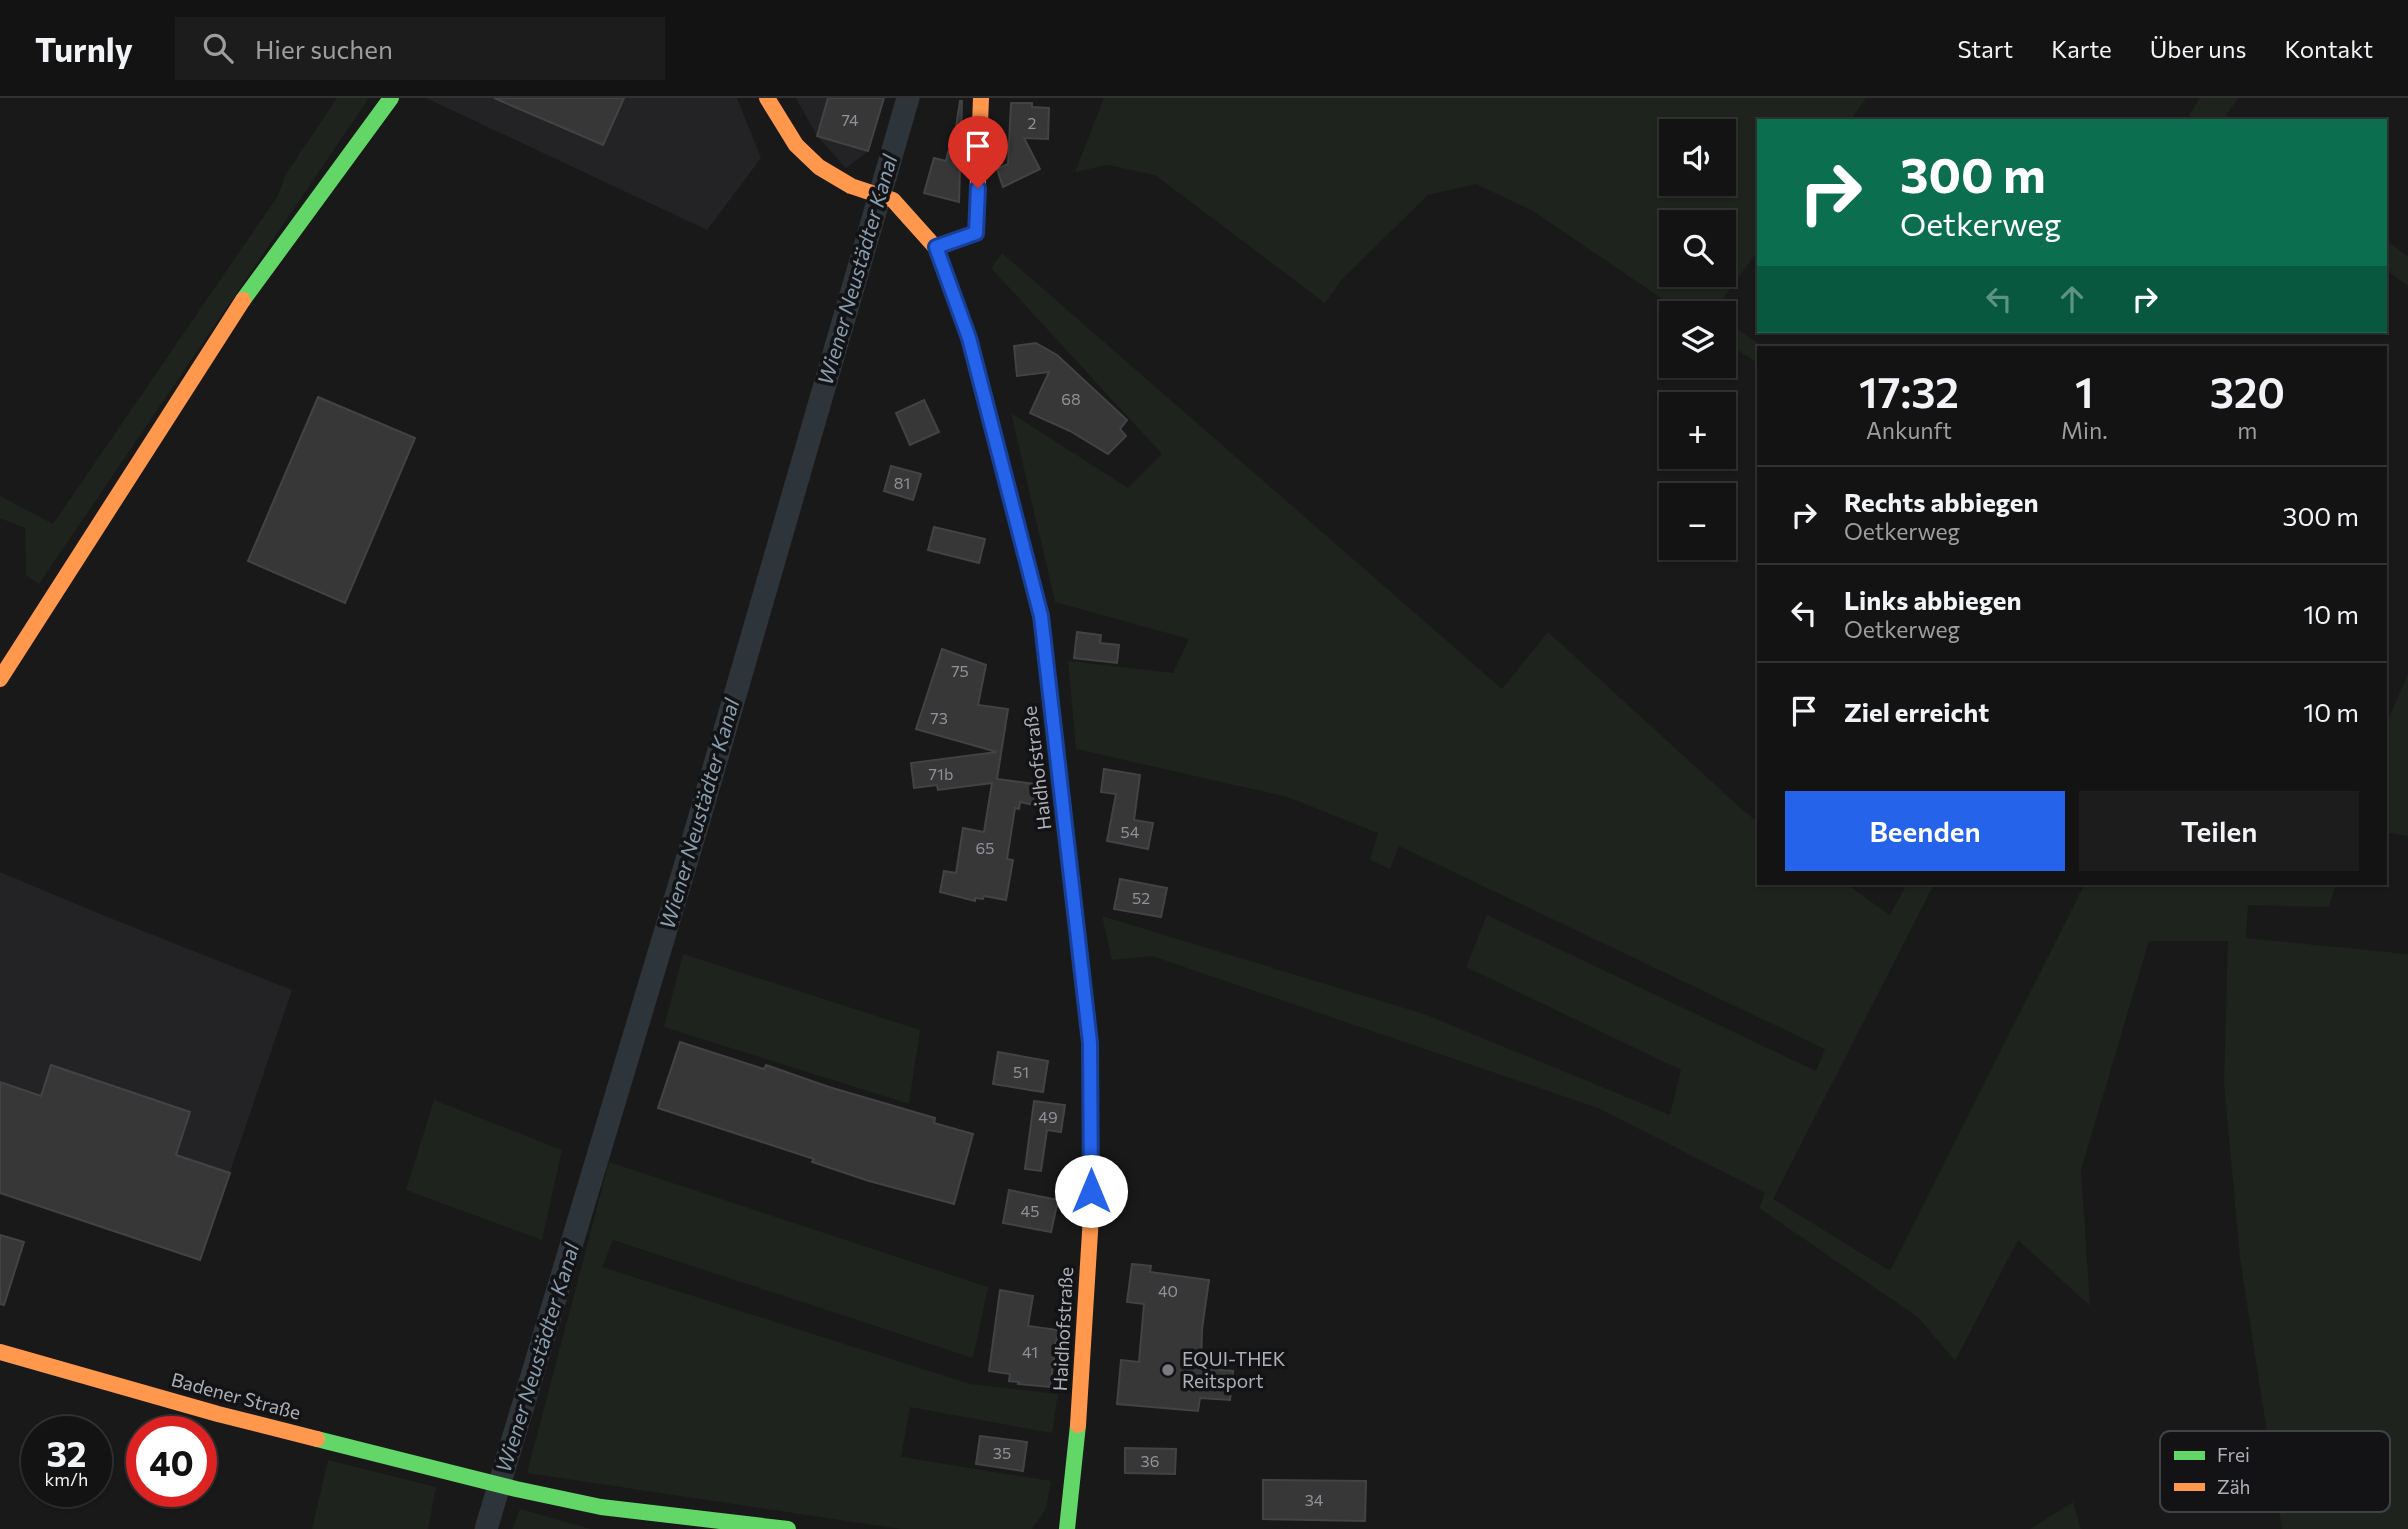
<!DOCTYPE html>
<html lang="de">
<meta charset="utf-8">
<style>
body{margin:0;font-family:Commissioner,sans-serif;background:#1c1c1c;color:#f1f3f6;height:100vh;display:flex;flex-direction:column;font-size:26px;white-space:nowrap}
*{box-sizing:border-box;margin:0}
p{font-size:23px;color:#9d9ea0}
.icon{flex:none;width:38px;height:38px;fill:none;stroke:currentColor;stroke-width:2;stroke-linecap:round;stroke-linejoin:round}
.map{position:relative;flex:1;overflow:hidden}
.details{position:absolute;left:1757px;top:248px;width:630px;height:539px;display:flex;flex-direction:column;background:#131313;border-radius:0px;box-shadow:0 2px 5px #0004,0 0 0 2px #323233}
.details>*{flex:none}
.top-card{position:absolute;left:1757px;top:21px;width:630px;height:214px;border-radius:0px;box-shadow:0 2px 5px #0004,0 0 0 2px #323233;background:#0b6e4f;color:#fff;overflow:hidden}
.buttons{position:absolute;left:1659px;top:21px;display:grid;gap:14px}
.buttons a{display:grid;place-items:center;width:77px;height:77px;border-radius:0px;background:#131313;box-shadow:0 2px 5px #0004,0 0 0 2px #323233;font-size:35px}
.speed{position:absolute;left:21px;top:1318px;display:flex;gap:14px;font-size:35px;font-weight:700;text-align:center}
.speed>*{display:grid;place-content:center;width:91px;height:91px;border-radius:50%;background:#131313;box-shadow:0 2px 5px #0004,0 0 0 2px #323233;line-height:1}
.speed small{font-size:18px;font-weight:400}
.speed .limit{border:10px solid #d22;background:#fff;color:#111}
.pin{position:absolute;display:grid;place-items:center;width:60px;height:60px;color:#fff;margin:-72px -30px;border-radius:50% 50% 50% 0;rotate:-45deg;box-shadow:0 0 7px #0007}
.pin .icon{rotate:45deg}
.me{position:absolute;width:77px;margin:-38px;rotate:0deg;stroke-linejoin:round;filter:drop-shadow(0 0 5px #0008)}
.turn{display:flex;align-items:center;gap:24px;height:147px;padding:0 28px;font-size:32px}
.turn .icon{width:91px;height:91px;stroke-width:2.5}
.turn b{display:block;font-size:49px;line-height:60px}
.lanes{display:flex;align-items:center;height:66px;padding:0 28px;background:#0003;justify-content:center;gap:35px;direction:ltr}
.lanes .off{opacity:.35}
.eta{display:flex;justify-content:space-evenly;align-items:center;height:119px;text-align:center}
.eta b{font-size:42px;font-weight:600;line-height:49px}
.primary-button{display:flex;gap:14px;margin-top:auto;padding:14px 28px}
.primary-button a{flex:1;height:80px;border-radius:0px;background:#2563eb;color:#fff;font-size:28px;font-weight:600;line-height:80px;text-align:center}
.primary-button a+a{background:#1c1c1c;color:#f1f3f6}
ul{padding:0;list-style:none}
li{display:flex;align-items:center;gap:21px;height:98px;padding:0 28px;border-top:2px solid #323233}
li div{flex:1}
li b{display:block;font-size:26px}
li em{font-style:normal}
header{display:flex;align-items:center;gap:42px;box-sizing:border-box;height:98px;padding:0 35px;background:#131313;border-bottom:2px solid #323233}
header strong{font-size:33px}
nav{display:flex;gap:38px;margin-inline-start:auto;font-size:24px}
.search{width:490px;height:63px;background:#1c1c1c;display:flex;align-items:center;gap:18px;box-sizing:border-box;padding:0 24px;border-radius:0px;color:#9d9ea0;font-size:26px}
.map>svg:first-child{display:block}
</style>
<header>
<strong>Turnly</strong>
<div class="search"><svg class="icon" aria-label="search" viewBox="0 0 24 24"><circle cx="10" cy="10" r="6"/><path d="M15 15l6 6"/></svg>Hier suchen</div>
<nav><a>Start</a><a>Karte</a><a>Über uns</a><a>Kontakt</a></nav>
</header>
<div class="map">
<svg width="2408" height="1431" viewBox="0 0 2408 1431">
<rect width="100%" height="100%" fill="#191919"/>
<!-- built -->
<g fill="#232326">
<path d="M 426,0 L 737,0 L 761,60 L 707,132 Z"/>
<path d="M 796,0 L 884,0 L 868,53 L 846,70 L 817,38 Z"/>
<path d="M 0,774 L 100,816 L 292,892 L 200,1162 L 0,1095 Z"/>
</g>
<!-- green -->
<g fill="#1e231e" fill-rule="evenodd">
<path d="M 337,0 L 369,0 L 39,486 L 26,477 L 25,430 L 0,420 L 0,398 L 53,426 L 277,99 L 286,76 Z"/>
<path d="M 897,0 L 907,0 L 885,71 L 890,73 L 911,0 L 918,0 L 907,31 L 897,84 L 875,77 Z"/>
<path d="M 1104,0 L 1866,0 L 1850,23 L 1759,23 L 1759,151 L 1713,215 L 1683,215 L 1533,113 L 1476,86 L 1428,97 L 1342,181 L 1325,205 L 1155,77 L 1107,67 L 1075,74 ZM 1671,33 L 1724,33 L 1724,86 L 1671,86 ZM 1724,124 L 1724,177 L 1671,177 L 1671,124 Z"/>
<path d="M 2200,0 L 2238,0 L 2226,17 L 2233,23 L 2196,23 L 2189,17 Z"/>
<path d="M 2385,141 L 2408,159 L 2408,188 L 2385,171 Z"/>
<path d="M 1002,155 L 1502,591 L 1548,534 L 1746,715 L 1759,724 L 1759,786 L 1846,786 L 1890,817 L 1907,786 L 1934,786 L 1773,1101 L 1890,1173 L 2083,789 L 2078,786 L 2310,786 L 2316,788 L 2317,786 L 2336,786 L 2329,809 L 2248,807 L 2246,840 L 2408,856 L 2408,1431 L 2282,1431 L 2240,1160 L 2224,985 L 2228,843 L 2149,843 L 2081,1072 L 2090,1208 L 2018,1142 L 1955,1263 L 1919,1220 L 1759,1110 L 1765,1095 L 1598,1010 L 1152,858 L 1112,862 L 1102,818 L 1424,916 L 1670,1017 L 1681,972 L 1466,869 L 1487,817 L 1816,973 L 1825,951 L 1399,748 L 1390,771 L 1370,762 L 1378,735 L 1288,699 L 1076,651 L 1068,563 L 1173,575 L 1189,541 L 1055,504 L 1011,315 L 1128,390 L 1162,356 L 991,170 Z"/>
<path d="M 1724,222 L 1765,250 L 1759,250 L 1759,266 L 1724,243 Z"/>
<path d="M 2408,576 L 2408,738 L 2385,734 L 2385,629 Z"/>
<path d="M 683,856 L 920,932 L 909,1006 L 664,929 Z"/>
<path d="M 434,1002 L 562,1052 L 542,1142 L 406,1092 Z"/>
<path d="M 609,1064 L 988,1189 L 973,1260 L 613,1142 L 602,1169 L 970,1286 L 1058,1296 L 1052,1335 L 910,1309 L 901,1359 L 1051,1383 L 1046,1411 L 1032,1431 L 901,1431 L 527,1375 Z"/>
<path d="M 328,1362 L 436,1389 L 428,1431 L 312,1431 Z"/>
<path d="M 2073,1404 L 2081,1431 L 2030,1431 Z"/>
<path d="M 520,1411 L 591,1431 L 512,1431 Z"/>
</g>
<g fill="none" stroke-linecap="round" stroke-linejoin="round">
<!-- canal -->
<path stroke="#2d343a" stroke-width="23" d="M 486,1431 L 698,725 L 908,0"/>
</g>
<!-- building -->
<g fill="#373738" stroke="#424345" stroke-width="2">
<path d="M 494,0 L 624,0 L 603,47 Z"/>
<path d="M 828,0 L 884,0 L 868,53 L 817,38 Z"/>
<path d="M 960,3 L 962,3 L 959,104 L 924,95 L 934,60 L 946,63 L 948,54 L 952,55 Z"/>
<path d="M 1011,5 L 1032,5 L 1032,9 L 1049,10 L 1048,41 L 1024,40 L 1040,71 L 1003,89 L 997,71 L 1008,66 Z"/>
<path d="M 1036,245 L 1057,257 L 1127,322 L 1120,331 L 1126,338 L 1108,356 L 1070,333 L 1030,315 L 1049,274 L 1017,278 L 1014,248 Z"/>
<path d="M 318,299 L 415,340 L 345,505 L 248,463 Z"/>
<path d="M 924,302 L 939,334 L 910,347 L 896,315 Z"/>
<path d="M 891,368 L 921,376 L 913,402 L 884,393 Z"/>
<path d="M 934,429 L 985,441 L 979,465 L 928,452 Z"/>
<path d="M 1077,534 L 1101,537 L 1100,545 L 1119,547 L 1117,565 L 1074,560 Z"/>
<path d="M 942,551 L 986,567 L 978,607 L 1008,611 L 997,681 L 1042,687 L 1044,709 L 1020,704 L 1019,711 L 1015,710 L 1007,761 L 1013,762 L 1006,802 L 984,798 L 983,801 L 975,800 L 975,803 L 940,794 L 944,773 L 956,775 L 963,730 L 984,734 L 992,685 L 938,692 L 937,687 L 914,690 L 911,665 L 997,654 L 916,631 Z"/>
<path d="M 1104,671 L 1140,677 L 1134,722 L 1153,725 L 1148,751 L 1107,743 L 1116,696 L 1101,694 Z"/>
<path d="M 1120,781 L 1167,790 L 1161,819 L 1114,811 Z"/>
<path d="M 680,944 L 764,971 L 766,967 L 829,989 L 935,1020 L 934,1025 L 973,1036 L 954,1106 L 869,1083 L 812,1064 L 814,1061 L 658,1010 Z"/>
<path d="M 998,954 L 1048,963 L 1043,994 L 993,986 Z"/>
<path d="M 51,967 L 190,1014 L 176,1057 L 230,1075 L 200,1162 L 0,1095 L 0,984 L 41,998 Z"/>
<path d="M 1034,1003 L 1065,1007 L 1061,1034 L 1047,1032 L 1041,1073 L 1025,1071 Z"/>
<path d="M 1009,1092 L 1058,1102 L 1051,1134 L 1003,1125 Z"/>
<path d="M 0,1137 L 24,1144 L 4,1207 L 0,1206 Z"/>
<path d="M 1132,1166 L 1151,1168 L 1150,1174 L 1209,1182 L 1202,1231 L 1201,1270 L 1233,1273 L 1230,1302 L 1200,1300 L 1198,1313 L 1117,1306 L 1121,1262 L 1139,1264 L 1144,1206 L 1127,1204 Z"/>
<path d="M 1000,1192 L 1033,1198 L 1028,1228 L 1058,1232 L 1050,1289 L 1018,1286 L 1019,1284 L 1009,1283 L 1010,1276 L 989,1273 Z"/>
<path d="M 980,1338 L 1027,1344 L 1023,1373 L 976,1366 Z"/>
<path d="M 1125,1350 L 1176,1351 L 1175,1376 L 1125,1375 Z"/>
<path d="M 1263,1382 L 1366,1383 L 1365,1423 L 1263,1421 Z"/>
</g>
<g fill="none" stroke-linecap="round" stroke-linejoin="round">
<!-- fast -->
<g stroke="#63d668" stroke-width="16">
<path d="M 941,164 L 969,240 L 1041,518 L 1090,945 L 1091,1068"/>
<path d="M 243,202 L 391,0"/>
<path d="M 317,1341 L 516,1391 L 601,1409 L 788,1431"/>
<path d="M 1067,1431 L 1078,1327"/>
</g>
<!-- slow -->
<g stroke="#ff974d" stroke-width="16">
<path d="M 767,0 L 796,47 L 819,69 L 851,88 L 893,102 L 936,150 L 941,164"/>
<path d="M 936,150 L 976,135 L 981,0"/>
<path d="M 0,581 L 243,202"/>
<path d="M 0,1254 L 218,1316 L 317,1341"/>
<path d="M 1078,1327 L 1091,1118 L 1091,1068"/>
</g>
</g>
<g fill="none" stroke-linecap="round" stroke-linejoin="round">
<!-- route casing -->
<g stroke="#184099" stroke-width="18">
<path id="route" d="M 978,90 L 976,135 L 936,149 L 969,240 L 1041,518 L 1090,945 L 1091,1093"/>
</g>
<!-- route -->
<use href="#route" stroke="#2563eb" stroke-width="12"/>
</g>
<!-- markers -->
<circle fill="#797b80" stroke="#131315" stroke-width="2.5" cx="1168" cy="1272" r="7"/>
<g text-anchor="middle" stroke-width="7" stroke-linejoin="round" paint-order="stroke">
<!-- number labels -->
<g font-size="16" fill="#8f9298">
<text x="850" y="28">74</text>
<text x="1032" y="31">2</text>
<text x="1071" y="307">68</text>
<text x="902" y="391">81</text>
<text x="960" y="579">75</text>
<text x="939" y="626">73</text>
<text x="941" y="682">71b</text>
<text x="1130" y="740">54</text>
<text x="985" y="756">65</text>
<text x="1141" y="806">52</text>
<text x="1021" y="980">51</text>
<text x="1048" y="1025">49</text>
<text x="1030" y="1119">45</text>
<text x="1168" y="1199">40</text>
<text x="1030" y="1260">41</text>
<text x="1002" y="1361">35</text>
<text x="1150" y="1369">36</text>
<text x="1314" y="1408">34</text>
</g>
<!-- street labels -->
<g font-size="19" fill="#acb0b8" stroke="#131315">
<text transform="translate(1037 670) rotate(-97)" y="7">Haidhofstraße</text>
<text transform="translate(1063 1231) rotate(-87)" y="7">Haidhofstraße</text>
<text transform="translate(236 1298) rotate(15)" y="7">Badener Straße</text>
</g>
<!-- poi labels -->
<g font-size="19" fill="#acb0b8" stroke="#131315" text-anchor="start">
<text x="1182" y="1268">EQUI-THEK<tspan x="1182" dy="22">Reitsport</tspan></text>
</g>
<!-- water labels -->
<g font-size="21" font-style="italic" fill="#879eaf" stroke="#131315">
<text transform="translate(858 172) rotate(-74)" y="7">Wiener Neustädter Kanal</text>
<text transform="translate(700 716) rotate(-74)" y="7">Wiener Neustädter Kanal</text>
<text transform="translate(538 1260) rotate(-73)" y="7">Wiener Neustädter Kanal</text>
</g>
</g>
<!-- legend -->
<rect x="2160" y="1333" width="230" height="81" rx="10" fill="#131315" stroke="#414246" stroke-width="2"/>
<rect x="2174" y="1353" width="31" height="9" fill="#63d668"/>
<rect x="2174" y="1385" width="31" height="8" fill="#ff974d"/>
<g font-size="19" fill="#acb0b8">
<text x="2217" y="1364">Frei</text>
<text x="2217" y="1396">Zäh</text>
</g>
</svg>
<div class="buttons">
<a><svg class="icon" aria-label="sound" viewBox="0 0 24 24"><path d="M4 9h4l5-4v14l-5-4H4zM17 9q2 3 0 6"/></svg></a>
<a><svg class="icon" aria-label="search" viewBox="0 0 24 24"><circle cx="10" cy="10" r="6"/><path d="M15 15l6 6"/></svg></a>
<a><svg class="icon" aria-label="layers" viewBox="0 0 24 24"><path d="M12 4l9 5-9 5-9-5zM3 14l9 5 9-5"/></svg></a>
<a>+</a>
<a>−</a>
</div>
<div class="speed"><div>32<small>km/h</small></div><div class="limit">40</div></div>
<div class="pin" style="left:978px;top:90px;background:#d93025"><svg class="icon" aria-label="arrive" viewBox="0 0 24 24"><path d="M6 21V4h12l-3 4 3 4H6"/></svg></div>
<svg class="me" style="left:1091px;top:1093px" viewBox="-20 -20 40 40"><circle r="19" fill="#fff"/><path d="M0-13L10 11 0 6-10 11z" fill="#2563eb"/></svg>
<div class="top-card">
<div class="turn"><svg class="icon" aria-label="right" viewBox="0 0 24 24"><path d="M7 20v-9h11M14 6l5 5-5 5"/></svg><div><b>300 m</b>Oetkerweg</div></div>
<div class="lanes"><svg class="icon off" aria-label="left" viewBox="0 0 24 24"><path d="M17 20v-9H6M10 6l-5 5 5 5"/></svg><svg class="icon off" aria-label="ahead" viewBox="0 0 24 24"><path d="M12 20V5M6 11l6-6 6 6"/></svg><svg class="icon" aria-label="right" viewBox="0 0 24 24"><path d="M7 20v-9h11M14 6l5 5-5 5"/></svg></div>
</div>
<section class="details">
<div class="eta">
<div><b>17:32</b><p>Ankunft</p></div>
<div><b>1</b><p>Min.</p></div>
<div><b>320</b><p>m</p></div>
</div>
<ul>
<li><svg class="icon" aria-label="right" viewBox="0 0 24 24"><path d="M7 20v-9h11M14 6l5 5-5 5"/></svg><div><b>Rechts abbiegen</b><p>Oetkerweg</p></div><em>300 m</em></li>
<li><svg class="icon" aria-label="left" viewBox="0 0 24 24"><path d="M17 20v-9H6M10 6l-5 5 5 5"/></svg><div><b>Links abbiegen</b><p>Oetkerweg</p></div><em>10 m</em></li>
<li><svg class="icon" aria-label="arrive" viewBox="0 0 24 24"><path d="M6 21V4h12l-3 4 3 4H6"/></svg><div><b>Ziel erreicht</b></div><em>10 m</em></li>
</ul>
<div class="primary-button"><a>Beenden</a><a>Teilen</a></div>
</section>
</div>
